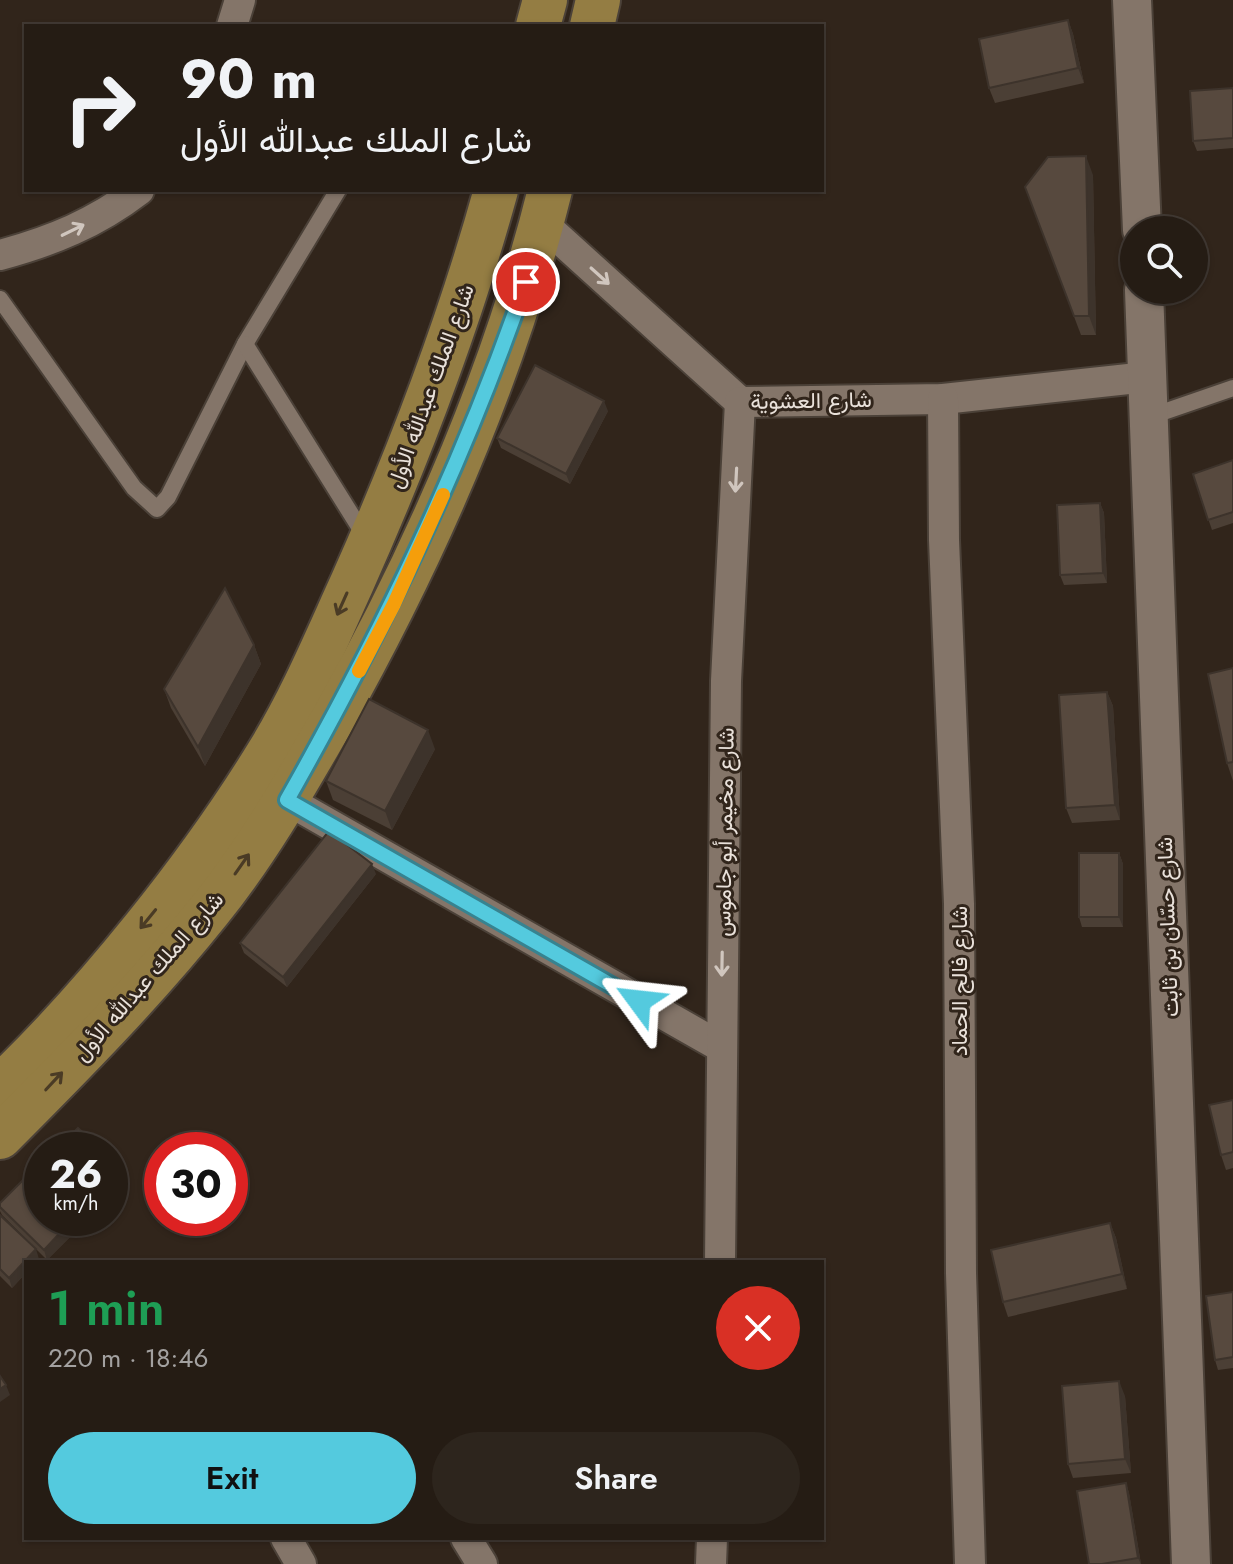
<!DOCTYPE html>
<meta charset="utf-8">
<style>
body{margin:0;font-family:Jost,Vazirmatn,sans-serif;background:#2d251d;color:#f1f3f6;height:100vh;display:flex;flex-direction:column;font-size:30px;white-space:nowrap}
*{box-sizing:border-box;margin:0}
p{font-size:26px;color:#a3a1a0}
.icon{flex:none;width:44px;height:44px;fill:none;stroke:currentColor;stroke-width:2;stroke-linecap:round;stroke-linejoin:round}
.map{position:relative;flex:1;overflow:hidden}
.side{position:absolute;left:24px;top:1260px;width:800px;height:280px;display:flex;flex-direction:column;background:#251c14;border-radius:0px;box-shadow:0 2px 6px #0004,0 0 0 2px #423a34}
.side>*{flex:none}
.top-card{position:absolute;left:24px;top:24px;width:800px;height:168px;border-radius:0px;box-shadow:0 2px 6px #0004,0 0 0 2px #423a34;background:#251c14;color:#f1f3f6;overflow:hidden}
.controls{position:absolute;left:1120px;top:216px;display:grid;gap:16px}
.controls a{display:grid;place-items:center;width:88px;height:88px;border-radius:50%;background:#251c14;box-shadow:0 2px 6px #0004,0 0 0 2px #423a34;font-size:40px}
.speed{position:absolute;left:24px;top:1132px;display:flex;gap:16px;font-size:40px;font-weight:700;text-align:center}
.speed>*{display:grid;place-content:center;width:104px;height:104px;border-radius:50%;background:#251c14;box-shadow:0 2px 6px #0004,0 0 0 2px #423a34;line-height:1}
.speed small{font-size:20px;font-weight:400}
.speed .limit{border:12px solid #d22;background:#fff;color:#111}
.pin{position:absolute;display:grid;place-items:center;width:68px;height:68px;color:#fff;margin:-34px;border:4px solid #fff;border-radius:50%;box-shadow:0 2px 8px #0007}
.me{position:absolute;width:88px;margin:-44px;rotate:300deg;stroke-linejoin:round;filter:drop-shadow(0 0 6px #0008)}
.turn{display:flex;align-items:center;gap:28px;height:168px;padding:0 24px;font-size:36px}
.turn .icon{width:104px;height:104px;stroke-width:2.5}
.turn b{display:block;font-size:56px;line-height:68px}
.round{display:grid;place-items:center;flex:none;width:84px;height:84px;border-radius:42px;background:#2d251d}
.summary{display:flex;align-items:center;justify-content:space-between;height:136px;padding:0 24px}
h1{font-size:48px;font-weight:600;line-height:60px;color:#1e9e55}
.button{display:flex;gap:16px;margin-top:auto;padding:16px 24px}
.button a{flex:1;height:92px;border-radius:48px;background:#54cade;color:#111;font-size:32px;font-weight:600;line-height:92px;text-align:center}
.button a+a{background:#2d251d;color:#f1f3f6}
.map>svg:first-child{display:block}
</style>
<div class="map">
<svg width="1233" height="1564" viewBox="0 0 1233 1564">
<rect width="100%" height="100%" fill="#31251b"/>
<g fill="none" stroke-linecap="round" stroke-linejoin="round">
<!-- service casing -->
<g stroke="#4b4138" stroke-width="20">
<g id="service">
<path d="M 0,299 L 134,488 L 157,509 L 168,497 L 245,344 L 338,190"/>
<path d="M 245,344 L 366,538"/>
<path d="M 1149,417 L 1233,388"/>
</g>
</g>
<!-- minor casing -->
<g stroke="#4b4138" stroke-width="34">
<g id="minor">
<path d="M 232,26 L 240,0"/>
<path d="M 542,223 L 740,402 L 943,399 L 1147,377"/>
<path d="M 0,255 C 52,241 96,223 139,190"/>
<path d="M 943,399 L 944,540 L 959,904 L 961,1273 L 970,1564"/>
<path d="M 287,800 L 721,1047"/>
<path d="M 720,1262 L 726,681 L 740,402"/>
<path d="M 286,1538 L 301,1564"/>
<path d="M 466,1538 L 482,1564"/>
<path d="M 711,1564 L 712,1538"/>
</g>
</g>
<!-- tertiary casing -->
<g stroke="#4b4138" stroke-width="42">
<g id="tertiary">
<path d="M 1132,0 L 1142,230"/>
<path d="M 1144,290 L 1191,1564"/>
</g>
</g>
<!-- primary casing -->
<g stroke="#4b4138" stroke-width="48">
<g id="primary">
<path d="M 538,26 L 545,0"/>
<path d="M 592,26 L 598,0"/>
<path d="M 0,1087 C 96,995 200,865 269,752 C 302,698 326,640 352,583 C 409,455 459,324 496,190"/>
<path d="M 0,1137 C 72,1065 145,991 209,911 C 257,852 295,785 333,719 C 426,553 504,375 550,190"/>
</g>
</g>
<!-- service -->
<use href="#service" stroke="#847569" stroke-width="16"/>
<!-- minor -->
<use href="#minor" stroke="#847569" stroke-width="30"/>
<!-- tertiary -->
<use href="#tertiary" stroke="#847569" stroke-width="38"/>
<!-- primary -->
<use href="#primary" stroke="#947d43" stroke-width="44"/>
</g>
<!-- wall -->
<g fill="#4b3f35">
<path d="M 1068,20 L 1073,34 L 1084,83 L 995,103 L 989,88 Z"/>
<path d="M 1233,88 L 1233,148 L 1197,151 L 1193,141 Z"/>
<path d="M 1093,175 L 1096,335 L 1081,335 L 1025,187 Z"/>
<path d="M 608,411 L 570,484 L 501,448 L 497,438 Z"/>
<path d="M 1233,460 L 1233,523 L 1212,530 L 1193,474 Z"/>
<path d="M 1100,503 L 1104,513 L 1107,583 L 1064,585 L 1060,575 Z"/>
<path d="M 254,645 L 261,664 L 205,766 L 171,708 L 164,689 Z"/>
<path d="M 1233,668 L 1233,781 L 1227,763 Z"/>
<path d="M 1107,692 L 1113,706 L 1120,820 L 1072,823 L 1066,808 Z"/>
<path d="M 435,749 L 392,830 L 333,800 L 326,781 Z"/>
<path d="M 1119,853 L 1123,864 L 1123,927 L 1082,927 L 1079,917 Z"/>
<path d="M 376,874 L 287,987 L 244,953 L 240,943 Z"/>
<path d="M 1233,1100 L 1233,1168 L 1226,1170 L 1221,1155 Z"/>
<path d="M 0,1203 L 71,1221 L 75,1232 L 47,1260 L 2,1215 L 0,1211 Z"/>
<path d="M 0,1215 L 39,1259 L 37,1262 L 26,1262 L 26,1273 L 12,1288 L 0,1276 Z"/>
<path d="M 80,1218 L 96,1218 L 88,1226 Z"/>
<path d="M 1110,1223 L 1116,1238 L 1127,1289 L 1008,1317 L 1003,1302 Z"/>
<path d="M 1233,1292 L 1233,1368 L 1218,1370 L 1215,1360 Z"/>
<path d="M 1125,1396 L 1131,1473 L 1073,1478 L 1068,1464 Z"/>
<path d="M 1126,1483 L 1129,1493 L 1141,1564 L 1089,1564 Z"/>
</g>
<!-- shaded-wall -->
<g fill="#3d332b">
<path d="M 1068,20 L 1073,34 L 1084,83 L 1078,68 Z"/>
<path d="M 1086,156 L 1093,175 L 1096,335 L 1089,316 Z"/>
<path d="M 604,401 L 608,411 L 570,484 L 566,474 Z"/>
<path d="M 1100,503 L 1104,513 L 1107,583 L 1103,573 Z"/>
<path d="M 254,645 L 261,664 L 205,766 L 198,747 Z"/>
<path d="M 1107,692 L 1113,706 L 1120,820 L 1115,805 Z"/>
<path d="M 428,730 L 435,749 L 392,830 L 385,811 Z"/>
<path d="M 1119,853 L 1123,864 L 1123,927 L 1119,917 Z"/>
<path d="M 372,864 L 376,874 L 287,987 L 283,977 Z"/>
<path d="M 126,1174 L 130,1184 L 110,1204 L 110,1190 Z"/>
<path d="M 85,1218 L 96,1218 L 88,1226 Z"/>
<path d="M 71,1221 L 75,1232 L 47,1260 L 44,1250 Z"/>
<path d="M 1110,1223 L 1116,1238 L 1127,1289 L 1122,1274 Z"/>
<path d="M 36,1249 L 39,1259 L 37,1262 L 26,1262 L 26,1273 L 12,1288 L 9,1278 Z"/>
<path d="M 1119,1381 L 1125,1396 L 1131,1473 L 1125,1459 Z"/>
<path d="M 6,1385 L 10,1395 L 0,1402 L 0,1389 Z"/>
<path d="M 1126,1483 L 1129,1493 L 1141,1564 L 1138,1558 Z"/>
</g>
<!-- building -->
<g fill="#57493e" stroke="#3d332b" stroke-width="2">
<path d="M 1068,20 L 1078,68 L 989,88 L 979,39 Z"/>
<path d="M 1233,88 L 1233,138 L 1193,141 L 1190,91 Z"/>
<path d="M 1086,156 L 1089,316 L 1074,316 L 1025,187 L 1048,157 Z"/>
<path d="M 535,365 L 604,401 L 566,474 L 497,438 Z"/>
<path d="M 1233,460 L 1233,512 L 1208,520 L 1193,474 Z"/>
<path d="M 1100,503 L 1103,573 L 1060,575 L 1057,505 Z"/>
<path d="M 225,588 L 254,645 L 198,747 L 164,689 Z"/>
<path d="M 1233,668 L 1233,762 L 1227,763 L 1208,674 Z"/>
<path d="M 1107,692 L 1115,805 L 1066,808 L 1059,695 Z"/>
<path d="M 369,699 L 428,730 L 385,811 L 326,781 Z"/>
<path d="M 329,831 L 372,864 L 283,977 L 240,943 Z"/>
<rect x="1079" y="853" width="40" height="64"/>
<path d="M 1233,1100 L 1233,1152 L 1221,1155 L 1209,1105 Z"/>
<path d="M 78,1128 L 102,1150 L 56,1150 Z"/>
<path d="M 110,1158 L 126,1174 L 110,1190 Z"/>
<path d="M 42,1165 L 42,1175 L 37,1170 Z"/>
<path d="M 26,1177 L 42,1193 L 42,1218 L 68,1218 L 71,1221 L 44,1250 L 0,1207 L 0,1203 Z"/>
<path d="M 0,1215 L 36,1249 L 9,1278 L 0,1269 Z"/>
<path d="M 1110,1223 L 1122,1274 L 1003,1302 L 991,1250 Z"/>
<path d="M 1233,1292 L 1233,1357 L 1215,1360 L 1206,1296 Z"/>
<path d="M 0,1376 L 6,1385 L 0,1389 Z"/>
<path d="M 1119,1381 L 1125,1459 L 1068,1464 L 1062,1386 Z"/>
<path d="M 1126,1483 L 1138,1558 L 1102,1564 L 1089,1564 L 1077,1491 Z"/>
</g>
<!-- one-way arrows -->
<defs><path id="oneway-shaft" d="M-6 0H5M1.5-3L5.5 0L1.5 3" fill="none" stroke-width="1.6" stroke-linecap="round" stroke-linejoin="round" transform="scale(2)"/></defs>
<g stroke="#d0c6be">
<use href="#oneway-shaft" transform="translate(73 230) rotate(-26)"/>
<use href="#oneway-shaft" transform="translate(600 276) rotate(42)"/>
<use href="#oneway-shaft" transform="translate(736 480) rotate(93)"/>
<use href="#oneway-shaft" transform="translate(722 964) rotate(91)"/>
</g>
<g stroke="#4a3b25">
<use href="#oneway-shaft" transform="translate(342 604) rotate(114)"/>
<use href="#oneway-shaft" transform="translate(242 864) rotate(-55)"/>
<use href="#oneway-shaft" transform="translate(148 919) rotate(129)"/>
<use href="#oneway-shaft" transform="translate(54 1081) rotate(-47)"/>
</g>
<g fill="none" stroke-linecap="round" stroke-linejoin="round">
<!-- route casing -->
<g stroke="#378390" stroke-width="20">
<path id="route" d="M 526,282 C 463,464 382,632 287,800 L 639,1001"/>
</g>
<!-- route -->
<use href="#route" stroke="#54cade" stroke-width="14"/>
<!-- slow -->
<path stroke="#f59e0b" stroke-width="14" d="M 359,671 L 394,604 L 443,495"/>
</g>
<g text-anchor="middle" stroke-width="6" stroke-linejoin="round" paint-order="stroke">
<!-- street labels -->
<g font-size="22" fill="#e9e1da" stroke="#31251b">
<text transform="translate(430 386) rotate(-70)" y="8">شارع الملك عبدالله الأول</text>
<text transform="translate(811 400) rotate(-1)" y="8">شارع العشوية</text>
<text transform="translate(724 832) rotate(-89)" y="8">شارع مخيمر أبو جاموس</text>
<text transform="translate(1167 927) rotate(-92)" y="8">شارع حسّان بن ثابت</text>
<text transform="translate(148 976) rotate(-49)" y="8">شارع الملك عبدالله الأول</text>
<text transform="translate(959 981) rotate(-90)" y="8">شارع فالح الحماد</text>
</g>
</g>
</svg>
<div class="controls">
<a><svg class="icon" aria-label="search" viewBox="0 0 24 24"><circle cx="10" cy="10" r="6"/><path d="M15 15l6 6"/></svg></a>
</div>
<div class="speed"><div>26<small>km/h</small></div><div class="limit">30</div></div>
<div class="pin" style="left:526px;top:282px;background:#d93025"><svg class="icon" aria-label="arrive" viewBox="0 0 24 24"><path d="M6 21V4h12l-3 4 3 4H6"/></svg></div>
<svg class="me" style="left:639px;top:1001px" viewBox="-20 -20 40 40"><path d="M0-17L14 15 0 8-14 15z" fill="#54cade" stroke="#fff" stroke-width="4"/></svg>
<div class="top-card">
<div class="turn"><svg class="icon" aria-label="right" viewBox="0 0 24 24"><path d="M7 20v-9h11M14 6l5 5-5 5"/></svg><div><b>90 m</b>شارع الملك عبدالله الأول</div></div>
</div>
<section class="side">
<div class="summary"><div><h1>1 min</h1><p>220 m · 18:46</p></div><a class="round" style="background:#d93025;color:#fff"><svg class="icon" aria-label="close" viewBox="0 0 24 24"><path d="M6 6l12 12M18 6L6 18"/></svg></a></div>
<div class="button"><a>Exit</a><a>Share</a></div>
</section>
</div>
